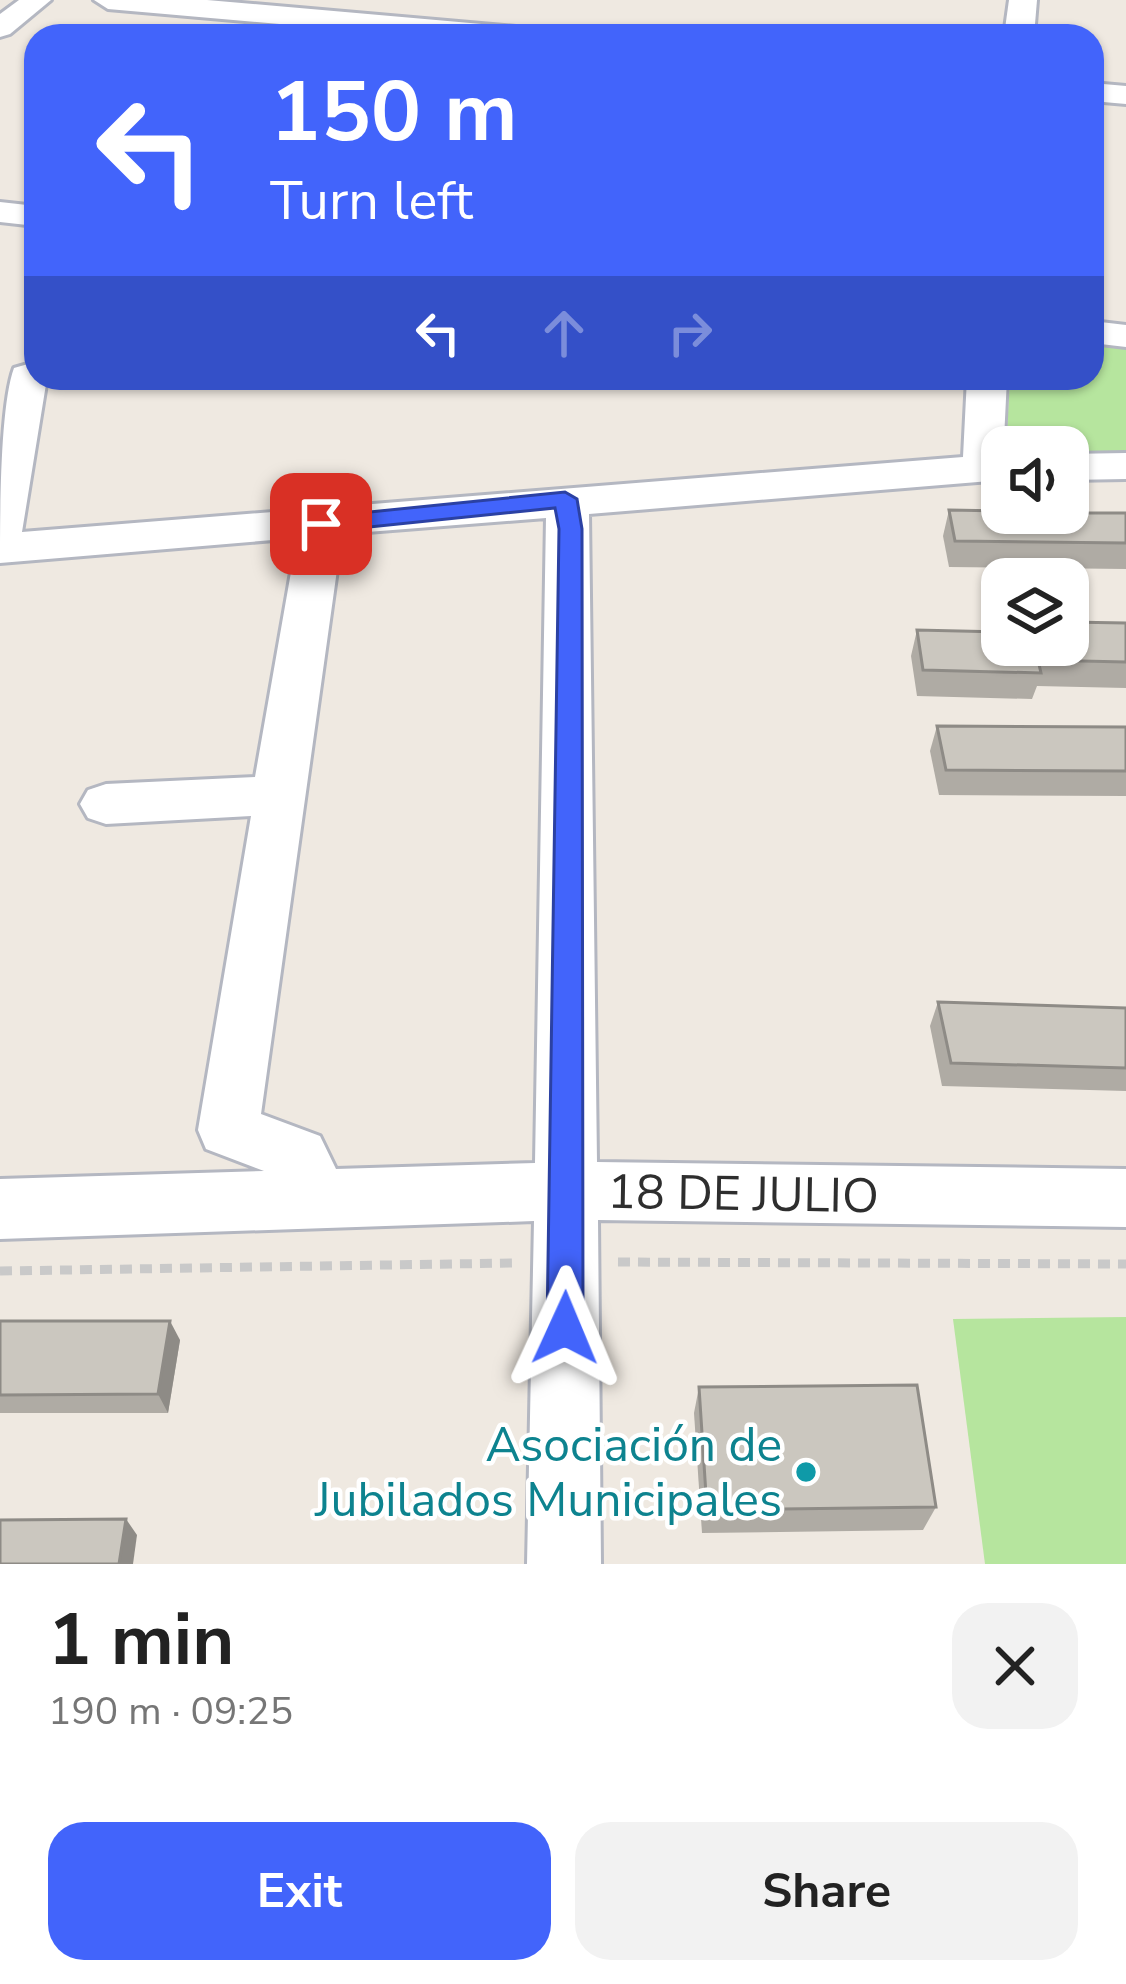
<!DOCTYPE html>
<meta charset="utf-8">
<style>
body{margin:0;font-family:"Nunito Sans",sans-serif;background:#f2f2f2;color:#222;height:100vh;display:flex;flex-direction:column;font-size:45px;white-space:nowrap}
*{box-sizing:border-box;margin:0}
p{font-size:39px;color:#767676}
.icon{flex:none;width:66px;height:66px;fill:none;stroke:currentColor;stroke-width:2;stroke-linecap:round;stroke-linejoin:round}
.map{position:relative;height:1564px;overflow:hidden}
.side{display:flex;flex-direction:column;background:#fff;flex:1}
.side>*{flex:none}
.top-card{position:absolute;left:24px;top:24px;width:1080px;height:366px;border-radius:36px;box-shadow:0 3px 9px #0004;background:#4264fb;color:#fff;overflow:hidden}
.fabs{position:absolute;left:981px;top:426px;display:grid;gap:24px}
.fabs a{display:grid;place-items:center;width:108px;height:108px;border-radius:24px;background:#fff;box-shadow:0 3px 9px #0004;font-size:60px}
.pin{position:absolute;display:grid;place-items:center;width:102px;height:102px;color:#fff;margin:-51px;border-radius:24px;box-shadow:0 6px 18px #0006}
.me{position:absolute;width:132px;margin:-66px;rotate:1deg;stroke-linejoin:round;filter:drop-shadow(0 0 9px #0008)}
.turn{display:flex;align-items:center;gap:42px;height:252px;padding:0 48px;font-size:54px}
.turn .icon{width:156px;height:156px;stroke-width:2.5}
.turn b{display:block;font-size:84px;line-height:102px}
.lanes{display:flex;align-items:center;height:114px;padding:0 48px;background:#0003;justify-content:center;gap:60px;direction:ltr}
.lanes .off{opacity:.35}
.round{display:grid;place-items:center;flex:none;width:126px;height:126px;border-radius:36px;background:#f2f2f2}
.overview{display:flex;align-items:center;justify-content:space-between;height:204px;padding:0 48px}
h1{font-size:72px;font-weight:700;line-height:90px}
.primary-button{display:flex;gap:24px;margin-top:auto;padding:24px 48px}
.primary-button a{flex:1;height:138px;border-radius:36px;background:#4264fb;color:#fff;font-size:48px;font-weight:700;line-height:138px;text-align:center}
.primary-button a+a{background:#f2f2f2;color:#222}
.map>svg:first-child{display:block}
</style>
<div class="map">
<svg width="1126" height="1564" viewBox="0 0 1126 1564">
<rect width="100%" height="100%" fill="#efe9e1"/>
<!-- green -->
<g fill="#b6e59e">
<path d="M 1092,343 L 1126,347 L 1126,453 L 1006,447 L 1010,378 L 1092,378 Z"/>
<path d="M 1126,1317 L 1126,1564 L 985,1564 L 953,1319 Z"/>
</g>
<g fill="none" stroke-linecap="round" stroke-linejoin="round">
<!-- minor casing -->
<g stroke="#b4b7c1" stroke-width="6">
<g id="minor">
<path d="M 19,0 L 51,0 L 10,34 L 0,37 L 0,14 Z"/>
<path d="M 94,0 L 207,0 L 516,27 L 531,36 L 416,36 L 108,9 Z"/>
<path d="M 1009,0 L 1037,0 L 1034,36 L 1004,36 Z"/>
<path d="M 1092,83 L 1126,86 L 1126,104 L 1092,101 Z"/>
<path d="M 0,202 L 36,206 L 36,226 L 0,222 Z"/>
<path d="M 1092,321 L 1126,325 L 1126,347 L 1092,343 Z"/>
<path d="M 28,364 L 36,366 L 36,378 L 47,378 L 22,532 L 963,457 L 967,378 L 1007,378 L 1002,480 L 589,514 L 597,1162 L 1126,1169 L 1126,1227 L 598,1220 L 601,1564 L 527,1564 L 534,1221 L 0,1239 L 0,1179 L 264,1171 L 206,1149 L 198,1130 L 251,816 L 106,824 L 88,818 L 80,804 L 88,790 L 106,784 L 255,777 L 297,538 L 0,563 C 0,514 0,406 14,368 ZM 546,518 L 535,1163 L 336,1169 L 320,1136 L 261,1114 L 342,534 Z"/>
<path d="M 1126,453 L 1126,479 L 1068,480 L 1068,454 Z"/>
</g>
</g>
<!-- path -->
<g stroke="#c9c9c9" stroke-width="9" stroke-dasharray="12 8" stroke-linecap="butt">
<path d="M 618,1262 L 1126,1264"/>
<path d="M 0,1271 L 513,1263"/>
</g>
<!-- minor -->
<use href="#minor" fill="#fff" fill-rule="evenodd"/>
</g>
<!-- wall -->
<g fill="#afaba4">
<path d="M 949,510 L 1126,513 L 1126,569 L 949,567 L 943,536 Z"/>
<path d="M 1126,623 L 1126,688 L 1037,686 L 1032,699 L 917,696 L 911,656 L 917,630 L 1002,645 Z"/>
<path d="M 937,726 L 1126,727 L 1126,796 L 939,795 L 930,751 Z"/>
<path d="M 938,1002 L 1126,1008 L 1126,1091 L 942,1086 L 930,1026 Z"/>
<path d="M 0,1321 L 180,1340 L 168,1413 L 0,1413 Z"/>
<path d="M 699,1387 L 936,1507 L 923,1530 L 702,1533 L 694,1413 Z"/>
</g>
<!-- shaded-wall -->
<g fill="#8e8b86">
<path d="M 170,1321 L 180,1340 L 168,1413 L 158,1394 Z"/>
<path d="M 126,1519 L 137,1535 L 133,1564 L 119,1564 Z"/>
</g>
<!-- building -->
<g fill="#cbc7bf" stroke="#8e8b86" stroke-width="3">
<path d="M 949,510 L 1002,511 L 1002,513 L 1126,513 L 1126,543 L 955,541 Z"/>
<path d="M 1068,622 L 1126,623 L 1126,662 L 1038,660 L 1041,673 L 923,670 L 917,630 L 1002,632 L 1002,645 L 1068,645 Z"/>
<path d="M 937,726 L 1126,727 L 1126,771 L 946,770 Z"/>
<path d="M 938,1002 L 1126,1008 L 1126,1068 L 951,1063 Z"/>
<path d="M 0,1321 L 170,1321 L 158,1394 L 0,1395 Z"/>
<path d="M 917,1385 L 936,1507 L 707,1510 L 699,1387 Z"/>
<path d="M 126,1519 L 119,1564 L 0,1564 L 0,1520 Z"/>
</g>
<!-- route -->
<path fill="#4264fb" stroke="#2b41a3" stroke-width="3" d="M 565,492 L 577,499 L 582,529 L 583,1328 L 578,1340 L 565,1345 L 553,1340 L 547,1328 L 559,529 L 555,508 L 321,532 L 309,524 L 321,517 Z"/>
<!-- markers -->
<circle fill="#0f9aa8" stroke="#fff" stroke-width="4.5" cx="806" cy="1472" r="12"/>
<g text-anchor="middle" stroke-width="9" stroke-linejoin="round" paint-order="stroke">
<!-- near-street labels -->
<g font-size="48" fill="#2e2e2e" stroke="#fff">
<text transform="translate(743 1193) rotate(1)" y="17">18 DE JULIO</text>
</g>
<!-- near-culture labels -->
<g font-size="48" fill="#0d838f" stroke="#fff" text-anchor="end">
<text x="782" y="1461">Asociación de<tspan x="782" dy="55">Jubilados Municipales</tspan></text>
</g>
</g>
</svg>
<div class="fabs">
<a><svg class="icon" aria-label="sound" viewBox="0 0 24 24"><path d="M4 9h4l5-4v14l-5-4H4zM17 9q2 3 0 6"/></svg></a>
<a><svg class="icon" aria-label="layers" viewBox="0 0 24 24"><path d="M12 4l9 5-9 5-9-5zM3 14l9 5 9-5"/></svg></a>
</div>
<div class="pin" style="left:321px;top:524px;background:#d93025"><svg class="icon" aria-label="arrive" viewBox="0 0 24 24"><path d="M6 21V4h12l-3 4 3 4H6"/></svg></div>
<svg class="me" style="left:565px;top:1328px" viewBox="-20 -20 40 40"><path d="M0-17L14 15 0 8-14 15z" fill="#4264fb" stroke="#fff" stroke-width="4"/></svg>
<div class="top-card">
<div class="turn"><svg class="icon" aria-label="left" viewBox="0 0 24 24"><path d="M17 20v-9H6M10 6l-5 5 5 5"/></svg><div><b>150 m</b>Turn left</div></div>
<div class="lanes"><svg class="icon" aria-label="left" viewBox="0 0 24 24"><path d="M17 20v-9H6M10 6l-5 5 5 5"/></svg><svg class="icon off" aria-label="ahead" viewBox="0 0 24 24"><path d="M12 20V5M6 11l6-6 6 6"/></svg><svg class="icon off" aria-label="right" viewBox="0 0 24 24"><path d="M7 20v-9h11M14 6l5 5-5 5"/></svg></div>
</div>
</div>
<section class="side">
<div class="overview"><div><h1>1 min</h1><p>190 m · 09:25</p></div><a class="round"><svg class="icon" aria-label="close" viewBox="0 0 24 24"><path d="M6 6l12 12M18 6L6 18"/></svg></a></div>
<div class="primary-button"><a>Exit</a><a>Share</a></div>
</section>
